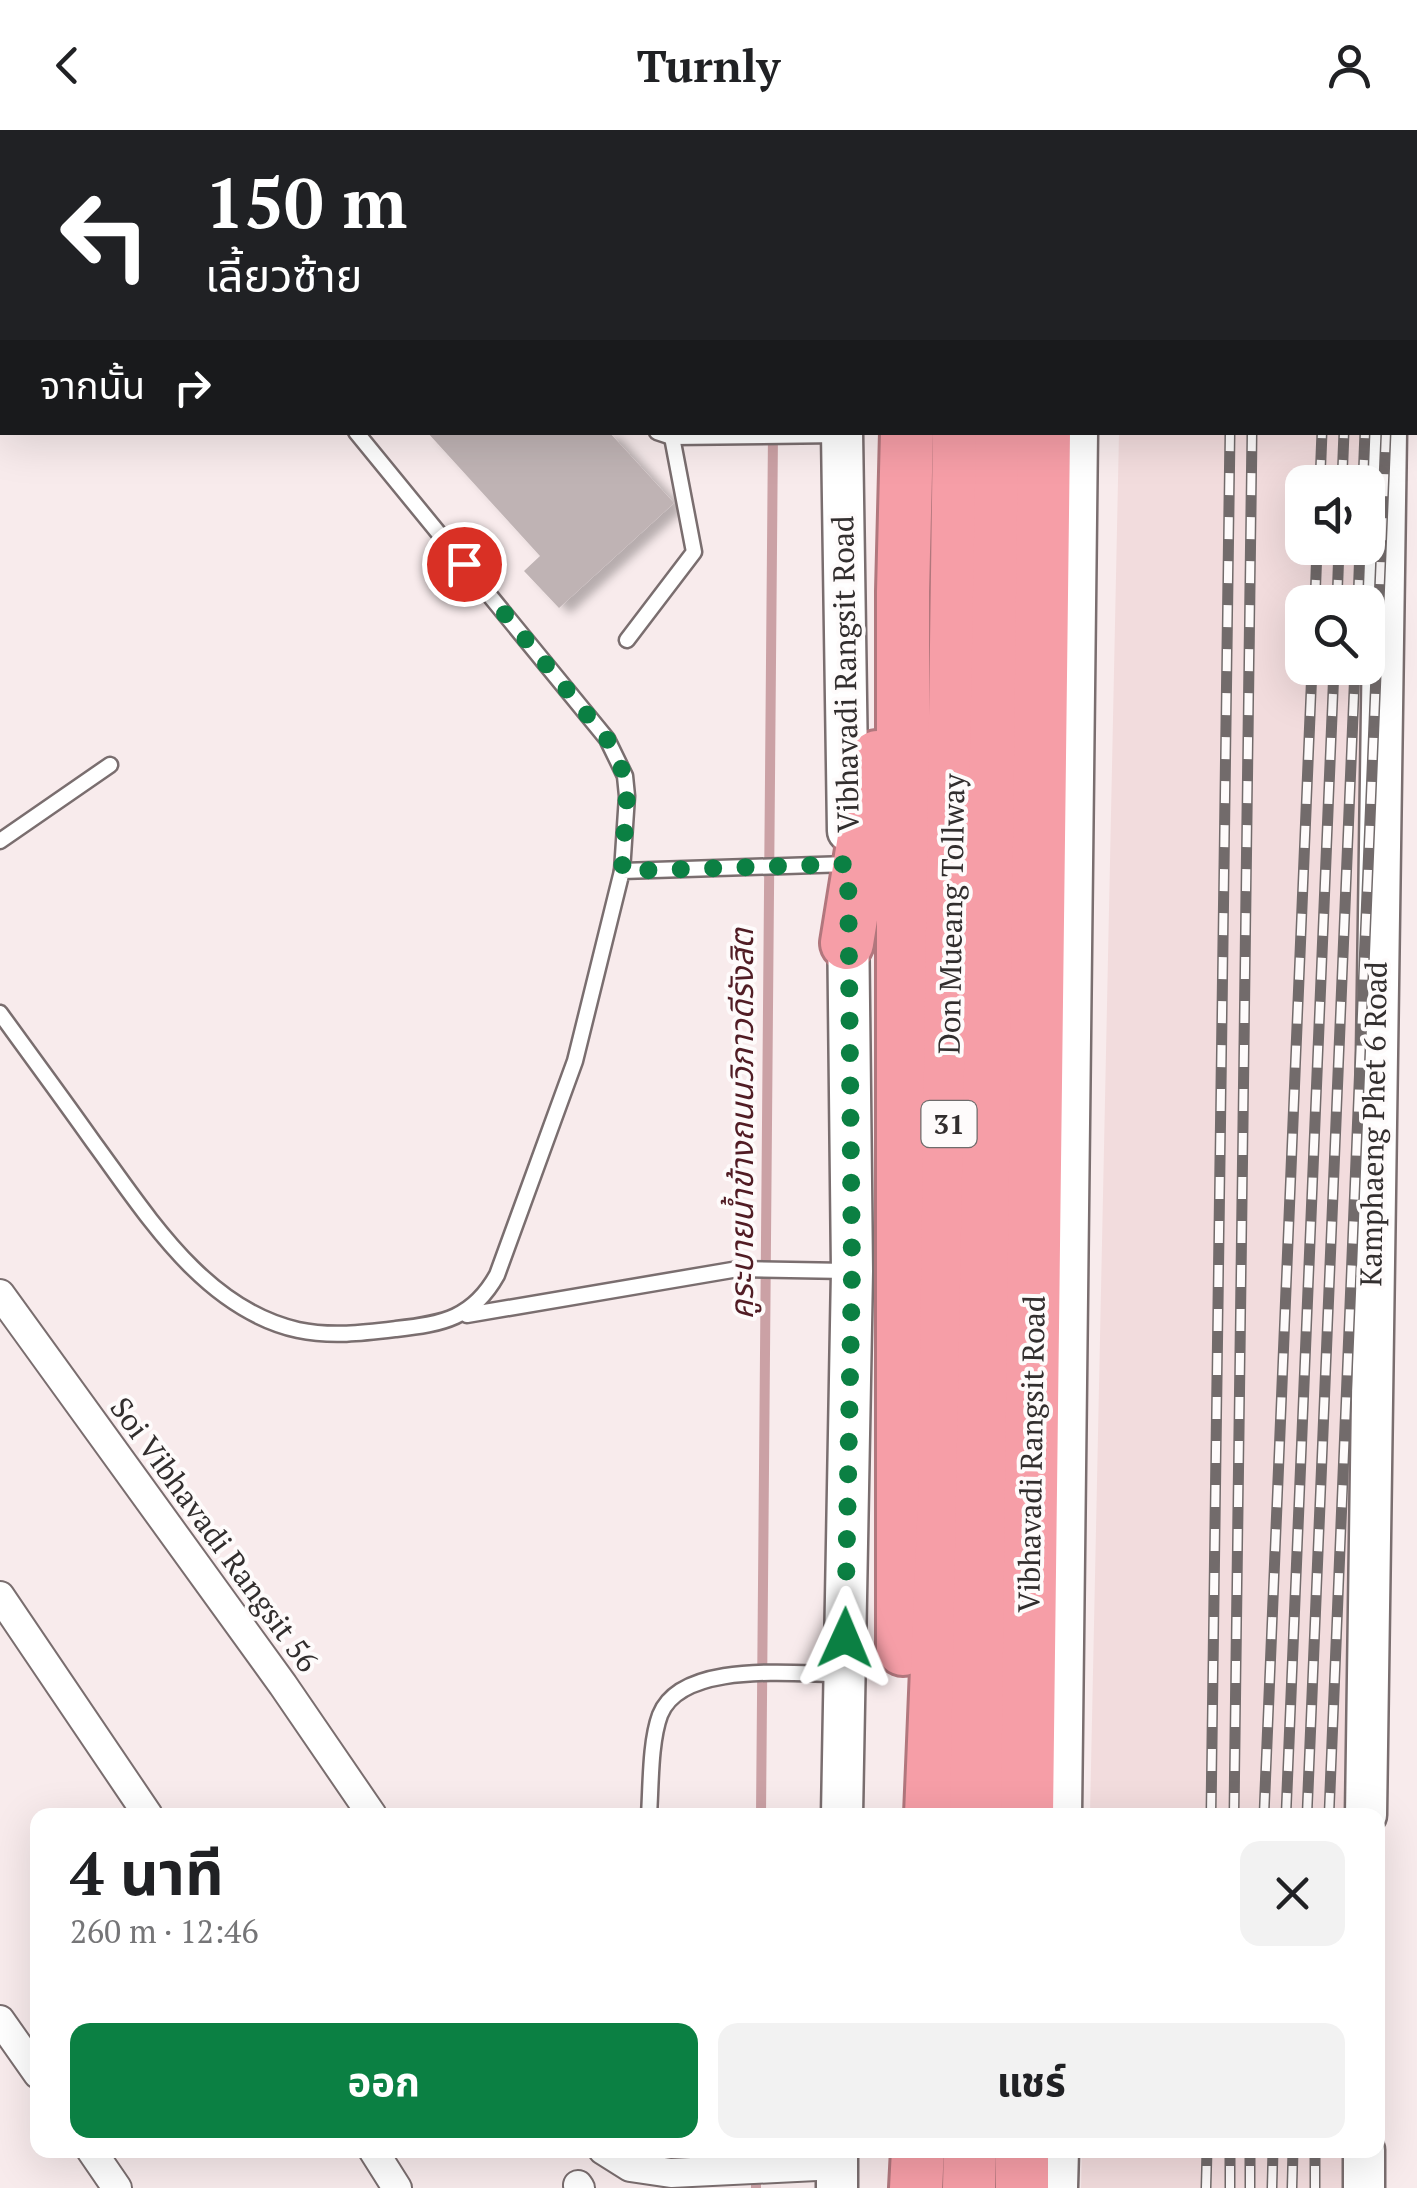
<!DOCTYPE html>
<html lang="th">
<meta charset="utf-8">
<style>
body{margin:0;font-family:"PT Serif","Noto Sans Thai",serif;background:#f2f2f2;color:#202124;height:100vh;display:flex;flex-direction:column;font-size:38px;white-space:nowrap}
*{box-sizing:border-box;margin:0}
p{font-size:32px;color:#757577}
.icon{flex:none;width:55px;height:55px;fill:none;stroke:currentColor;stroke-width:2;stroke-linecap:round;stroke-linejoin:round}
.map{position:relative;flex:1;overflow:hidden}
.side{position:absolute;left:30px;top:1678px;width:1355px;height:350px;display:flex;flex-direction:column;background:#fff;border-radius:20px;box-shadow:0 10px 40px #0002}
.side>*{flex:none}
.guide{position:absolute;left:0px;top:0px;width:1418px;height:305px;box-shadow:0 10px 40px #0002;background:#202124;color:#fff;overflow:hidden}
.buttons{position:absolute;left:1285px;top:335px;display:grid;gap:20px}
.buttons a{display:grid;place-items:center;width:100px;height:100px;border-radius:20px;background:#fff;box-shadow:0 10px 40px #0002;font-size:50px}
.pin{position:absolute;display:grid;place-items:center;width:85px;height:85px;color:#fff;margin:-42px;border:5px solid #fff;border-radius:50%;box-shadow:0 2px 10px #0007}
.me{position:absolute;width:110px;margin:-55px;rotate:1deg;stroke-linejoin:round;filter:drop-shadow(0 0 8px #0008)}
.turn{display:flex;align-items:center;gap:35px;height:210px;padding:0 40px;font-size:45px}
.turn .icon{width:130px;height:130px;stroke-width:2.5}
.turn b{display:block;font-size:70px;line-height:85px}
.then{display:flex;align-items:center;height:95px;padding:0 40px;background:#0003;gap:20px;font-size:38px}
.round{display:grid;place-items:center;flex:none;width:105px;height:105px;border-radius:20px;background:#f2f2f2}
.summary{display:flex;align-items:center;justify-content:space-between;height:170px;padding:0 40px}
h1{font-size:60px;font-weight:700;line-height:75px}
.cta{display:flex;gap:20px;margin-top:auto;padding:20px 40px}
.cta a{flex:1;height:115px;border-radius:20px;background:#0b8043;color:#fff;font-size:40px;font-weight:700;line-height:115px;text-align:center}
.cta a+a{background:#f2f2f2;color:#202124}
header{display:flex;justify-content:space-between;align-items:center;height:130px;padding:0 40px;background:#fff;font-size:45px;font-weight:700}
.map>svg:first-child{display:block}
</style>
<header><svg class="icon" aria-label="back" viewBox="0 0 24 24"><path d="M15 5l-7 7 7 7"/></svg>Turnly<svg class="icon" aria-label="person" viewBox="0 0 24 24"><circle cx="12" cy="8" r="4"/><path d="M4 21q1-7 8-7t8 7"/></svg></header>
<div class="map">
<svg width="1417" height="2058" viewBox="0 0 1417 2058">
<defs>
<filter id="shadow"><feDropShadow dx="11" dy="6" stdDeviation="5" flood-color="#0004"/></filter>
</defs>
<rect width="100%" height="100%" fill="#f8ebec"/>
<!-- built -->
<g fill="#f2dcdd" fill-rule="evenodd">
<path d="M 1119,303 L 1407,303 L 1359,1685 L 1090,1685 ZM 1302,352 L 1368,352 L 1368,418 L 1302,418 ZM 1302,472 L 1368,472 L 1368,538 L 1302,538 Z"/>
<path d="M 1082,2020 L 1349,2020 L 1348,2058 L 1081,2058 Z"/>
</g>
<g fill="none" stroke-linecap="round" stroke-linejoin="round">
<!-- stream -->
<g stroke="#cba1a5" stroke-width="10">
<path d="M 774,2 L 774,0"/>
<path d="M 761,1685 L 773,302"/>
<path d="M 756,2058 L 756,2020"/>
</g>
</g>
<!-- building -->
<path fill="#bfb3b4" filter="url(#shadow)" d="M 427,302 L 609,302 L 674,373 L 559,478 L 524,441 L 540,426 Z"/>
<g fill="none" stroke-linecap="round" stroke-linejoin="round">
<!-- lane casing -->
<g stroke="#7a6e6f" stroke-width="19">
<g id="lane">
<path d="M 345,0 L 347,2"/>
<path d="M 0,59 L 2,60"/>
<path d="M 0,235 L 2,235"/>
<path d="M 356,302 L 607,609 L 625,646 L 627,666 L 622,741"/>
<path d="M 657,302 L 672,307 L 840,305"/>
<path d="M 627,510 L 694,422 L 672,307"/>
<path d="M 0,711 L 110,635"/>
<path d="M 0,883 C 31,926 63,969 94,1013 C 147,1085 204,1179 298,1200 C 331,1207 363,1203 396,1199 C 443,1194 473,1188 497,1145 L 575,931 L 622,741 L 848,734"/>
<path d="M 467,1185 L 738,1139 L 847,1141"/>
<path d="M 649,1685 C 651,1656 650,1612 660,1585 C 681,1531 792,1544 839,1544"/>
</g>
</g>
<!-- street casing -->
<g stroke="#7a6e6f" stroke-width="32">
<g id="street">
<path d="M 1415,263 L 1417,263"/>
<path d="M 0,1164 L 283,1555 L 372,1685"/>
<path d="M 0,1466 L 148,1685"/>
<path d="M 0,1890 L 38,1944"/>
<path d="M 91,2020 L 117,2058"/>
<path d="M 373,2020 L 397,2058"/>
<path d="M 603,2020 L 630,2037 L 671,2043 L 837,2035"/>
<path d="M 578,2055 L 580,2058"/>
</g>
</g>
<!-- secondary casing -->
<g stroke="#7a6e6f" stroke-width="45">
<g id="secondary">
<path d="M 852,2 L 852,0"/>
<path d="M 1082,2 L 1082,0"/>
<path d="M 1389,2 L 1389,0"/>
<path d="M 842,302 L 848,701"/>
<path d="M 842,1685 L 852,1141 L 848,784"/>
<path d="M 1061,1685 L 1077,302"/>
<path d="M 1366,1685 L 1386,302"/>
<path d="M 837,2058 L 837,2020"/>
<path d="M 1057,2058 L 1058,2020"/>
<path d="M 1364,2058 L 1364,2020"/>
</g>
</g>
<!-- highway casing -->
<g stroke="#b1777d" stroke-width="58">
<g id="highway">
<path d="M 916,2 L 916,0"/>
<path d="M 963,2 L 963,0"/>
<path d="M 1008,2 L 1008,0"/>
<path d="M 1046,2 L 1046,0"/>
<path d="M 847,813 L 877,627"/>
<path d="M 903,1519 L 903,462 L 907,302"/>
<path d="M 931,1685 L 944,1369 L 959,302"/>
<path d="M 976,1685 L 1002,302"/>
<path d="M 1027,1685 L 1044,302"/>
<path d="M 916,2058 L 918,2020"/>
<path d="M 969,2058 L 970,2020"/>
<path d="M 1022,2058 L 1022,2020"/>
</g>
</g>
<!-- lane -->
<use href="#lane" stroke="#fff" stroke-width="14"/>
<!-- street -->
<use href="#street" stroke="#fff" stroke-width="28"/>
<!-- secondary -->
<use href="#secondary" stroke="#fff" stroke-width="40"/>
<!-- highway -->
<use href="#highway" stroke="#f69ea7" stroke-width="52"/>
<!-- rail casing -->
<g stroke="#726b6b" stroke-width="11">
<g id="rail">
<path d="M 1234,2 L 1234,0"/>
<path d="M 1256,2 L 1256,0"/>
<path d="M 1328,2 L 1328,0"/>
<path d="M 1350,2 L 1350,0"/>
<path d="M 1371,2 L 1371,0"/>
<path d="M 1392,2 L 1392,0"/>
<path d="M 1320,352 L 1322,302"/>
<path d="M 1342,352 L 1344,302"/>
<path d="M 1363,352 L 1365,302"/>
<path d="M 1315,472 L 1317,418"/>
<path d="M 1337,472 L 1339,418"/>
<path d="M 1358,472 L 1360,418"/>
<path d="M 1211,1685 L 1230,302"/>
<path d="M 1234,1685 L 1252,302"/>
<path d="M 1264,1685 L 1312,538"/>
<path d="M 1286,1685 L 1334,538"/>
<path d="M 1307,1685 L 1355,538"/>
<path d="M 1329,1685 L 1386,302"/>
<path d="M 1206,2058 L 1207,2020"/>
<path d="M 1230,2058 L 1230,2020"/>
<path d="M 1250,2058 L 1250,2020"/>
<path d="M 1272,2058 L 1273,2020"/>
<path d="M 1292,2058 L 1293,2020"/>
<path d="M 1315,2058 L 1315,2020"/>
</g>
</g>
<!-- rail -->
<use href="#rail" stroke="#fefbfb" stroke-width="8" stroke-dasharray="22" stroke-linecap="butt"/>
</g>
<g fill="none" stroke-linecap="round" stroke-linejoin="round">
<!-- route -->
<path stroke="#0b8043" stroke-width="18" stroke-dasharray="0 32.4" d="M 464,434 L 607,609 L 625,646 L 627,666 L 622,741 L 848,734 L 852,1141 L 845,1508"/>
</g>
<g text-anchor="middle" stroke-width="8" stroke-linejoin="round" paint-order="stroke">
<!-- shield labels -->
<rect fill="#fefbfb" stroke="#6f6c6c" stroke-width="2.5" x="921.5" y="971" width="55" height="46" rx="8"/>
<g font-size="28" font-weight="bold" fill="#322e2e">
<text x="949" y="1004">31</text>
</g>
<!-- street labels -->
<g font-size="30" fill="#322e2e" stroke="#fefbfb">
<text transform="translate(846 544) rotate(-91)" y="10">Vibhavadi Rangsit Road</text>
<text transform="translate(952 784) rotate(-89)" y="10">Don Mueang Tollway</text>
<text transform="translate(1374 994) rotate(-89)" y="10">Kamphaeng Phet 6 Road</text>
<text transform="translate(1032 1324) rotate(-89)" y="10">Vibhavadi Rangsit Road</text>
<text transform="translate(214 1405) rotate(54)" y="10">Soi Vibhavadi Rangsit 56</text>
</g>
<!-- water labels -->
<g font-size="32" font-style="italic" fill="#511c24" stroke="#fefbfb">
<text transform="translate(742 994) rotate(-90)" y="11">คูระบายน้ำข้างถนนวิภาวดีรังสิต</text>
</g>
</g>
</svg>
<div class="buttons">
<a><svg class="icon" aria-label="sound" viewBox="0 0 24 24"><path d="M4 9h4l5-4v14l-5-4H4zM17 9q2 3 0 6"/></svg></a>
<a><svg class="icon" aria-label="search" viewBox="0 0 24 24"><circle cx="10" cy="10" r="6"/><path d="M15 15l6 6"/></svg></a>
</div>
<div class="pin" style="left:464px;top:434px;background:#d93025"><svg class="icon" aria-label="arrive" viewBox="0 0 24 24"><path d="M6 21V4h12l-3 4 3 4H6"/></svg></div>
<svg class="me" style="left:845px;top:1508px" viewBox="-20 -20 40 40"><path d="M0-17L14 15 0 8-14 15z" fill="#0b8043" stroke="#fff" stroke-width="4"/></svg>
<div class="guide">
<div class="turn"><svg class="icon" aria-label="left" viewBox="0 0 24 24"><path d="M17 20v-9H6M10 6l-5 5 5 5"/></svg><div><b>150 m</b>เลี้ยวซ้าย</div></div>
<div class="then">จากนั้น<svg class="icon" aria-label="right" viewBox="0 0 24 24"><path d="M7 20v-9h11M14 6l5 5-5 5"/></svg></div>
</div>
<section class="side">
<div class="summary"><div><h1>4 นาที</h1><p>260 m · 12:46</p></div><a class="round"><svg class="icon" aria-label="close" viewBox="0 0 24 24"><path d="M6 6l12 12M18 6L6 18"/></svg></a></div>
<div class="cta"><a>ออก</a><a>แชร์</a></div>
</section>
</div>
